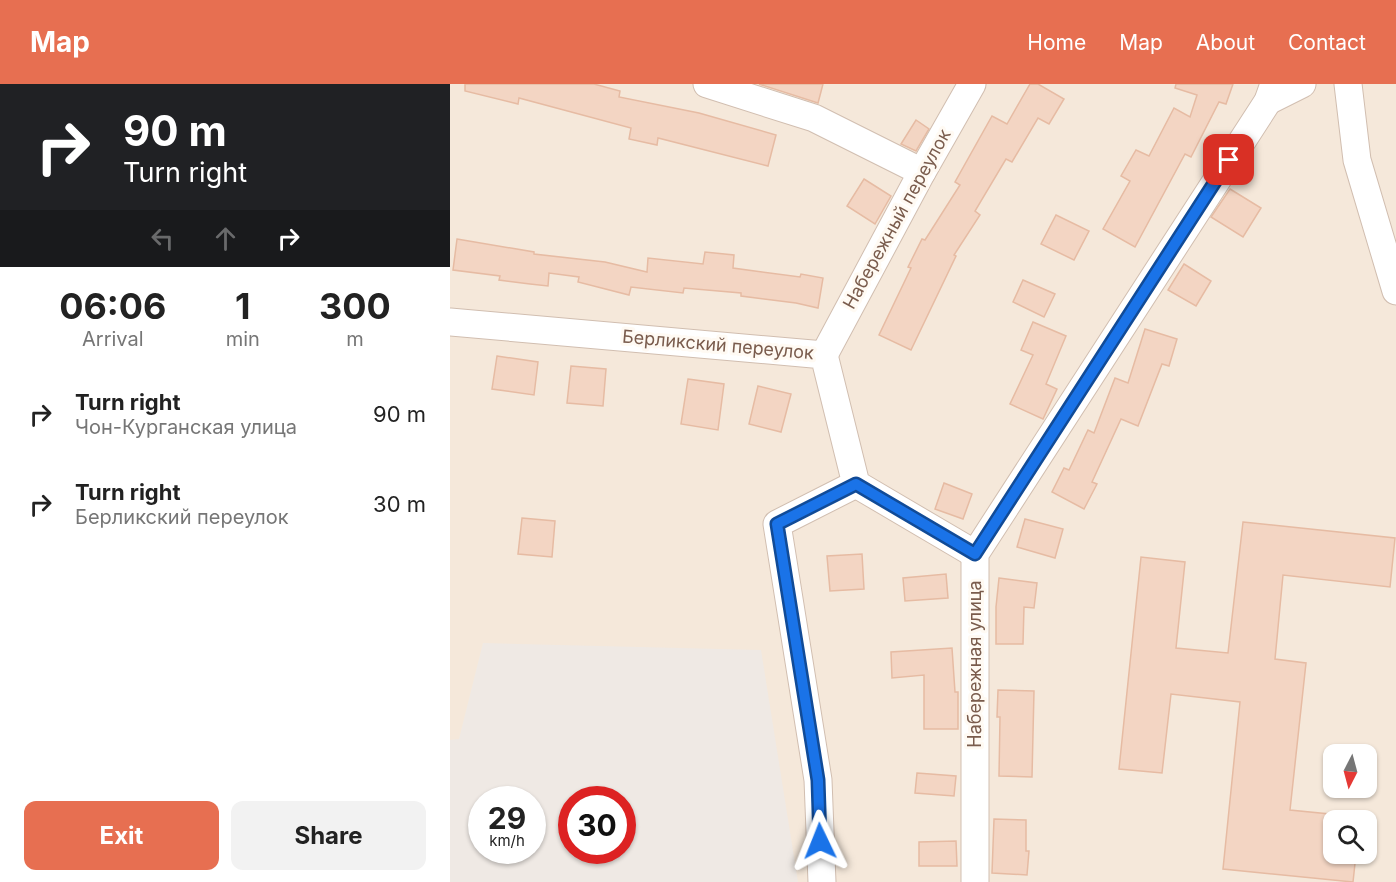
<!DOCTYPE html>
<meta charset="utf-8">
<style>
body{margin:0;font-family:Inter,sans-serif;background:#f2f2f2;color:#222;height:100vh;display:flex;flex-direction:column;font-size:22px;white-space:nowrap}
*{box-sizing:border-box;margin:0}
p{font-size:20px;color:#767676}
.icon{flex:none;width:33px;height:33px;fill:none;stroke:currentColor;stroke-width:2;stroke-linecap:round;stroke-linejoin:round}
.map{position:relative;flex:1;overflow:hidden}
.drawer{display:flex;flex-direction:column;background:#fff;width:450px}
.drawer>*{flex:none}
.banner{background:#202124;color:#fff;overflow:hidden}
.needle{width:39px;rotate:186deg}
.tools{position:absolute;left:873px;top:660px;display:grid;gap:12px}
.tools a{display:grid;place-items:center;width:54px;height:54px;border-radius:12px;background:#fff;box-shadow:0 2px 4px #0004;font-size:30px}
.speed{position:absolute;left:18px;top:702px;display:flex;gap:12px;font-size:30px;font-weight:700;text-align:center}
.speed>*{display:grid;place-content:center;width:78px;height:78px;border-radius:50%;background:#fff;box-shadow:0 2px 4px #0004;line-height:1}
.speed small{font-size:15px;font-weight:400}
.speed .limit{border:9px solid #d22;background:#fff;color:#111}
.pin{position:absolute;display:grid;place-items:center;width:51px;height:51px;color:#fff;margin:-26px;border-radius:12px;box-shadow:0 3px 9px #0006}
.me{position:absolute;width:66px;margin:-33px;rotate:358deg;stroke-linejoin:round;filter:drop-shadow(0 0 4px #0008)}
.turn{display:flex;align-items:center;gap:21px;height:126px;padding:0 24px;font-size:27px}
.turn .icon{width:78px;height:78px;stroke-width:2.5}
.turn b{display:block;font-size:42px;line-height:51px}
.lanes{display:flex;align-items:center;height:57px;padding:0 24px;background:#0003;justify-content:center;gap:30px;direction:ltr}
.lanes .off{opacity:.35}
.eta{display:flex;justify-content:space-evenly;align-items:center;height:102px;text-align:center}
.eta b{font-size:36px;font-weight:700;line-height:42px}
.primary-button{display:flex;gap:12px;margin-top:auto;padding:12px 24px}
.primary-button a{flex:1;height:69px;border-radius:12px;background:#e76f51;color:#fff;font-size:24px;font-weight:700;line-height:69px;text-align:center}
.primary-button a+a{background:#f2f2f2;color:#222}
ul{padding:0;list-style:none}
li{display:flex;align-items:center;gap:18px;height:90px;padding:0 24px}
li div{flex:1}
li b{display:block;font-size:22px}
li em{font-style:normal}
header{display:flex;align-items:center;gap:36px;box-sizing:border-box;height:84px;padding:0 30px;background:#e76f51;color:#fff}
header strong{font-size:28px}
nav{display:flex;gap:33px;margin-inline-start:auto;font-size:21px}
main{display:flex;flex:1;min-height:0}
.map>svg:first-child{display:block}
</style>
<header>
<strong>Map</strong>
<nav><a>Home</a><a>Map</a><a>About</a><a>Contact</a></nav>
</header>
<main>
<section class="drawer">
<div class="banner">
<div class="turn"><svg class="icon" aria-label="right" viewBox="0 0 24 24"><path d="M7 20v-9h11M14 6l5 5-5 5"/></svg><div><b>90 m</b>Turn right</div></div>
<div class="lanes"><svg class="icon off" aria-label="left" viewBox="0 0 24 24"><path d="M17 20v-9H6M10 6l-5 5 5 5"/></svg><svg class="icon off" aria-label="ahead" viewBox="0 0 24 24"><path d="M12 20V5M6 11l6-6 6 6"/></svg><svg class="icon" aria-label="right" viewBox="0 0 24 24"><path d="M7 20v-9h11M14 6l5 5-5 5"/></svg></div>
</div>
<div class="eta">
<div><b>06:06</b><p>Arrival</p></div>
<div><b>1</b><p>min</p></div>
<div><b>300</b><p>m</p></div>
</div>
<ul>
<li><svg class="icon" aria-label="right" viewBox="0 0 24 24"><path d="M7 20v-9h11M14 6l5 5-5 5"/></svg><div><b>Turn right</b><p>Чон-Курганская улица</p></div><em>90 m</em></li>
<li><svg class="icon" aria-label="right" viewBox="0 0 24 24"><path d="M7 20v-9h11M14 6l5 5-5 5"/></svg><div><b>Turn right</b><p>Берликский переулок</p></div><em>30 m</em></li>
</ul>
<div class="primary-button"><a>Exit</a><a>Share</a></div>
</section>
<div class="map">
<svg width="946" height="798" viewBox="0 0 946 798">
<rect width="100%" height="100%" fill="#fdf6ec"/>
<!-- residential -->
<path fill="#f5e8da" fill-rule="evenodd" d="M 0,0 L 946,0 L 946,798 L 0,798 ZM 884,670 L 916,670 L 916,704 L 884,704 ZM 32,716 L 82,716 L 82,766 L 32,766 ZM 122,716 L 172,716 L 172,766 L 122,766 ZM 884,736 L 916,736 L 916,770 L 884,770 Z"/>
<!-- industrial -->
<path fill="#efe9e4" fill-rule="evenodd" d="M 33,559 L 311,566 L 348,798 L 0,798 L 0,656 L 9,655 ZM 32,716 L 82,716 L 82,766 L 32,766 ZM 122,716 L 172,716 L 172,766 L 122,766 Z"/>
<!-- building -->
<g fill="#f3d5c3" stroke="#e6bba3" stroke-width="1.5">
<path d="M 15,0 L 144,0 L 170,7 L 169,13 L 249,29 L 326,51 L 318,82 L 208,54 L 207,61 L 179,55 L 181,44 L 69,14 L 68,20 L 15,7 Z"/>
<path d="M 309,0 L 373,0 L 368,19 Z"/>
<path d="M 580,0 L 588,0 L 614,15 L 599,40 L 588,34 L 562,78 L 556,75 L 525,127 L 530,131 L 504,171 L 506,172 L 461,266 L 429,251 L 461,184 L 458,183 L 472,155 L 475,156 L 510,101 L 505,98 L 542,32 L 557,40 Z"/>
<path d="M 726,0 L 783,0 L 776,20 L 769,18 L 741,73 L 735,70 L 685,163 L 653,145 L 680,97 L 671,92 L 686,66 L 699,72 L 724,24 L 740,33 L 747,11 L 725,4 Z"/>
<path d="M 466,36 L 479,45 L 466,67 L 451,60 Z"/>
<path d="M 414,95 L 441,112 L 425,140 L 397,122 Z"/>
<path d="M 780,105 L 811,124 L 793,153 L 761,133 Z"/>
<path d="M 606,131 L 639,147 L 624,176 L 591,160 Z"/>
<path d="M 7,155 L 84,168 L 84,170 L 155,178 L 197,188 L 198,174 L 253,180 L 255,168 L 284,171 L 283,184 L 350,193 L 351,190 L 373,194 L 368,224 L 346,219 L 291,212 L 291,209 L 234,204 L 233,209 L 181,203 L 179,211 L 128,198 L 129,193 L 99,189 L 98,202 L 80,200 L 49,196 L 50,192 L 3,186 Z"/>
<path d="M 734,180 L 761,197 L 746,222 L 718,206 Z"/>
<path d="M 573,196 L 605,210 L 594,233 L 563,218 Z"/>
<path d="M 583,238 L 616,252 L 596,300 L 607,305 L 593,335 L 560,320 L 583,271 L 571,266 Z"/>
<path d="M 695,245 L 727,255 L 719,282 L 712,280 L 688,342 L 671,335 L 642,398 L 647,400 L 634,425 L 602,408 L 614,384 L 619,386 L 638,346 L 644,349 L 665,294 L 678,299 Z"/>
<path d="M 47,272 L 88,278 L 84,311 L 42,305 Z"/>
<path d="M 121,282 L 156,285 L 153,322 L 117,319 Z"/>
<path d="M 238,295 L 274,300 L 268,346 L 231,340 Z"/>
<path d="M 308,302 L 341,310 L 331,348 L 299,340 Z"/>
<path d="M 494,399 L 522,410 L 513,435 L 485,425 Z"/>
<path d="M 72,434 L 105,437 L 102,473 L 68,470 Z"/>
<path d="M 575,435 L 613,445 L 605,474 L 567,463 Z"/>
<path d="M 793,438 L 945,454 L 940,503 L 833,491 L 825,575 L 856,579 L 840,726 L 910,733 L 910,736 L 884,736 L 884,770 L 906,770 L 903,798 L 773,785 L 790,618 L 721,610 L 712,689 L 669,685 L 691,473 L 735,478 L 726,564 L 778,569 Z"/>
<path d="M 412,470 L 414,505 L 380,507 L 377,472 Z"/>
<path d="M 496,490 L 498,514 L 455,517 L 453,494 Z"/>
<path d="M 549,494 L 587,499 L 584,524 L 574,523 L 573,560 L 546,560 L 546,523 Z"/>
<path d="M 502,564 L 505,608 L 508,608 L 508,645 L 474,645 L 474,591 L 442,594 L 441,568 Z"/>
<path d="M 548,606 L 584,607 L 582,693 L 549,692 L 550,633 L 547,633 Z"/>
<path d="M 467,689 L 506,692 L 504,712 L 465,709 Z"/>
<path d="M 544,735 L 576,736 L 576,767 L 579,767 L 577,791 L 542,789 Z"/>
<path d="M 506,757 L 507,782 L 469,782 L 469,758 Z"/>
</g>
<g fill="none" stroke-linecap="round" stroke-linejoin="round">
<!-- street casing -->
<g stroke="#d1beb0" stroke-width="29">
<g id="street">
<path d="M 257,0 L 364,34 L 472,88"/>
<path d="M 898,0 L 907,76 L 946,207"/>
<path d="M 818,17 L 852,0"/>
<path d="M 0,238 L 374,271 L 406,400 L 525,470"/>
<path d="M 374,271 L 472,88 L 522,0"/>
<path d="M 372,798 L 368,696 L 327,440 L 406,400"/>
<path d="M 525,798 L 525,470 L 818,17 L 824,0"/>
</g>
</g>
<!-- street -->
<use href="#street" stroke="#fff" stroke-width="27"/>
</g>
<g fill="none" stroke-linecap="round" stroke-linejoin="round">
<!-- route casing -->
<g stroke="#114b97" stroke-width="15">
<path id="route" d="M 370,757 L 368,696 L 327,440 L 406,400 L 525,470 L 779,76"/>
</g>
<!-- route -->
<use href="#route" stroke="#1a73e8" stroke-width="10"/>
</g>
<g text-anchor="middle" stroke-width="6" stroke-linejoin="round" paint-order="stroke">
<!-- street labels -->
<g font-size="18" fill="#7a5c4d" stroke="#fffaf3">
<text transform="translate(447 135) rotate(-61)" y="6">Набережный переулок</text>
<text transform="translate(268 261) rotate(5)" y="6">Берликский переулок</text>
<text transform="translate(525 580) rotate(-90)" y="6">Набережная улица</text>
</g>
</g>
</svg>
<div class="tools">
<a><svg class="needle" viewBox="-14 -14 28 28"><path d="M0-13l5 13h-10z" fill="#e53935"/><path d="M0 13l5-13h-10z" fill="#767676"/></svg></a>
<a><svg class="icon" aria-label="search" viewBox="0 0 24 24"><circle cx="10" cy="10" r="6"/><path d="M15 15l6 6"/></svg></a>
</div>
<div class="speed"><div>29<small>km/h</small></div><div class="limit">30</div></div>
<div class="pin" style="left:779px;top:76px;background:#d93025"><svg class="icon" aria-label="arrive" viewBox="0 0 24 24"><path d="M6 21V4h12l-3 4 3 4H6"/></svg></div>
<svg class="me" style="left:370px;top:757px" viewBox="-20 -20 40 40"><path d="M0-17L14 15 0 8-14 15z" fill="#1a73e8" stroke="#fff" stroke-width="4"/></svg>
</div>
</main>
